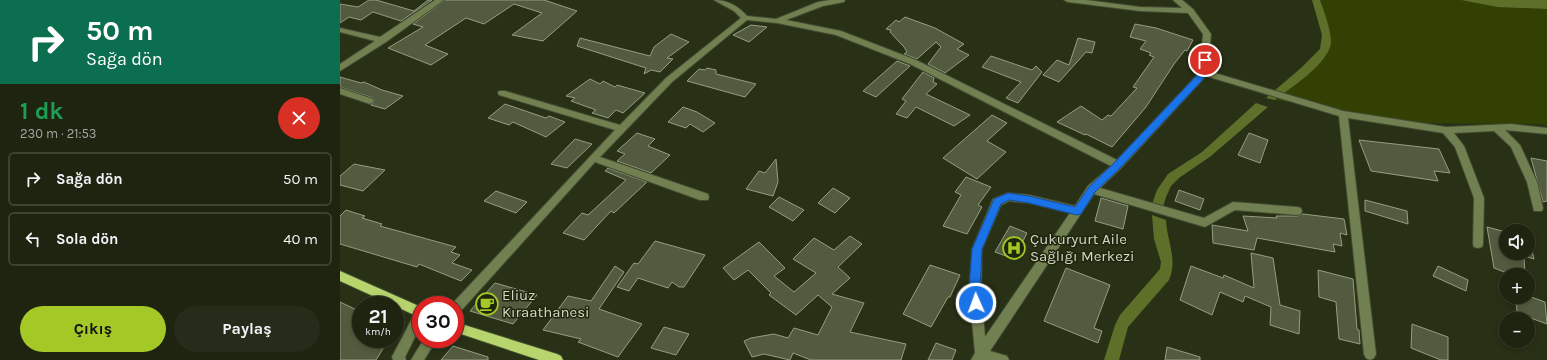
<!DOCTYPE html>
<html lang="tr">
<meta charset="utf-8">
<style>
body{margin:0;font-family:Karla,sans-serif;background:#262c19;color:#f1f3f6;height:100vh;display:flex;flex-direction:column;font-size:15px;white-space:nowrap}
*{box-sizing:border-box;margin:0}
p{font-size:13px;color:#a1a49f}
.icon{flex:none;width:22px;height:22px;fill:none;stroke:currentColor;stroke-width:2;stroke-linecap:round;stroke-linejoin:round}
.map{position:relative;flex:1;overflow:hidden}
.details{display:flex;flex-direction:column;background:#1e2410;width:340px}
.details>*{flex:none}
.hud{background:#0b6e4f;color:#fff;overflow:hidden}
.fabs{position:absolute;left:1159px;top:224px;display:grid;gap:8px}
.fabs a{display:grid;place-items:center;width:36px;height:36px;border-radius:50%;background:#1e2410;box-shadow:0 2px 6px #0003,0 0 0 1px #3c4130;font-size:20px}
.speed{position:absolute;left:12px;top:296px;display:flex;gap:8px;font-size:20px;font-weight:700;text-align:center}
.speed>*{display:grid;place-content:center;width:52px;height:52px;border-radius:50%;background:#1e2410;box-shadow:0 2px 6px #0003,0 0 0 1px #3c4130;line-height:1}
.speed small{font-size:10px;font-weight:400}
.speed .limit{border:6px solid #d22;background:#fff;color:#111}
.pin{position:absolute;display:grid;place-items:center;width:34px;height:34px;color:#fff;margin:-17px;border:2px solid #fff;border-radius:50%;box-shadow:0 1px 4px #0007}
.me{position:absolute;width:44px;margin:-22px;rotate:358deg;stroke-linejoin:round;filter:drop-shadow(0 0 3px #0008)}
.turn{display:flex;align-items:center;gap:14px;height:84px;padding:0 20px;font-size:18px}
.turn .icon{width:52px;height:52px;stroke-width:2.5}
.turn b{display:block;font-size:28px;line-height:34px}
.round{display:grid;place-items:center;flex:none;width:42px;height:42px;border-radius:21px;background:#262c19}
.headline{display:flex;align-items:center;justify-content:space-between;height:68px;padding:0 20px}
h1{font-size:24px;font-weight:700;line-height:30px;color:#1e9e55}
.primary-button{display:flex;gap:8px;margin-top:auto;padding:8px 20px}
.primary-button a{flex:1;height:46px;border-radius:24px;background:#a4c825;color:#111;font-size:16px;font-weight:700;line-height:46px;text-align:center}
.primary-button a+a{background:#262c19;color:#f1f3f6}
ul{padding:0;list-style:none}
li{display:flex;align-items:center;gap:12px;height:54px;margin:0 8px 6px;padding:0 12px;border:2px solid #3c4130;border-radius:6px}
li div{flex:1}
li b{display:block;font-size:15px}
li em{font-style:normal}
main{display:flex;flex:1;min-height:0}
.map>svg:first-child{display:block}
</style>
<main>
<section class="details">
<div class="hud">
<div class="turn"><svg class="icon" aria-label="right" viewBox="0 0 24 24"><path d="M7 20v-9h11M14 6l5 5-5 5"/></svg><div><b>50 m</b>Sağa dön</div></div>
</div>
<div class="headline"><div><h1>1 dk</h1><p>230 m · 21:53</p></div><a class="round" style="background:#d93025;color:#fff"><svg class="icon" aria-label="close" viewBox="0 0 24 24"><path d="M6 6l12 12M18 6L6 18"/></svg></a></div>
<ul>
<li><svg class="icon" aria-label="right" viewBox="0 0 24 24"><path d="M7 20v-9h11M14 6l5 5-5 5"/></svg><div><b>Sağa dön</b></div><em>50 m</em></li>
<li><svg class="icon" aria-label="left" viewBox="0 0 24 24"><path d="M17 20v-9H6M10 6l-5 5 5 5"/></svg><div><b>Sola dön</b></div><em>40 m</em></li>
</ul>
<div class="primary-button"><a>Çıkış</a><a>Paylaş</a></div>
</section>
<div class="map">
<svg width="1207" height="360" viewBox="0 0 1207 360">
<rect width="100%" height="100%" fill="#283016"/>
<!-- green -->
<path fill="#334004" d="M 980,0 L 1121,0 L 1157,7 L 1207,9 L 1207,126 L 1200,124 L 1069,123 L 935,100 L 985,58 L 991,41 Z"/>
<!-- water -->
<g fill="#5d6f29">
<path d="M 972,0 L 980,0 C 984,11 991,30 991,42 C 990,63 950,88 935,100 L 926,98 L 962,67 L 980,49 L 982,35 Z"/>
<path d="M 1121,0 L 1207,0 L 1207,9 L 1157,7 Z"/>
<path d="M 916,103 L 928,107 L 871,156 L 839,178 L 831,186 L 826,197 L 823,207 L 812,204 L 817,190 L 828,174 L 862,152 Z"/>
<path d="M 812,215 L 826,220 C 827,241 838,260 829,280 L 788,327 L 779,360 L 764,360 L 775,325 L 780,315 L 820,269 L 821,262 L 814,239 Z"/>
</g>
<!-- building -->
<g fill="#525b3f" stroke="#949e80">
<path d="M 29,0 L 36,0 L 74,11 L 88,0 L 92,0 L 61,21 L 33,12 L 21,20 L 9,17 L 0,23 L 0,4 L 18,7 Z"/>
<path d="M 105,0 L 204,0 L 237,11 L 203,41 L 172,35 L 202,13 L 174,4 L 144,24 L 126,18 L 85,45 L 108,54 L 91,65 L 48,48 L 83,27 L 73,24 Z"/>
<path d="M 565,17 L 595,28 L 624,44 L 617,49 L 629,55 L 605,73 L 588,64 L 601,47 L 596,42 L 577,59 L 564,54 L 567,52 L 564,47 L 550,32 L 551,30 L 546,29 L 556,20 L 559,22 Z"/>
<path d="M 795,24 L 816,28 L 853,40 L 847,51 L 845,50 L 834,64 L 806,107 L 772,147 L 746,134 L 745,135 L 717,122 L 741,106 L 762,120 L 768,115 L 771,116 L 797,88 L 793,87 L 814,57 L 809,55 L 811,53 L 800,49 L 806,41 L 790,37 Z"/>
<path d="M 411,25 L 427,27 L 409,42 L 393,35 Z"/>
<path d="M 331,34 L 349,42 L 327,58 L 333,59 L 320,72 L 311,70 L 304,74 L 306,68 L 237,46 L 240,38 L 310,56 L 314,47 Z"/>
<path d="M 738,38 L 755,42 L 752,53 L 746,52 L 719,82 L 703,75 L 717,60 L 729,65 Z"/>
<path d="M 651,56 L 692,70 L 696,66 L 702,72 L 678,103 L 666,98 L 681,82 L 642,67 Z"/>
<path d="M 557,61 L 570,66 L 536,97 L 523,91 Z"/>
<path d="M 367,68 L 376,70 L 376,74 L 416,84 L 405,97 L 347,81 L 359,69 L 365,70 Z"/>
<path d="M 583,72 L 594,78 L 593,82 L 597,84 L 586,94 L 630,115 L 614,126 L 576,107 L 567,118 L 556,114 L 566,101 L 562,99 Z"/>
<path d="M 0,77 L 21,83 L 24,82 L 42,90 L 63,96 L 45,109 L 31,105 L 35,101 L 33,98 L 0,87 Z"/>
<path d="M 250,79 L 260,84 L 263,81 L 275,87 L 277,85 L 305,93 L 283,113 L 276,110 L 268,118 L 252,113 L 256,110 L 231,101 L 235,98 L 226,96 Z"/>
<path d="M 165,104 L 206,118 L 209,116 L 225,122 L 206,137 L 173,122 L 169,125 L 148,118 Z"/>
<path d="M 343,107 L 357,112 L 375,123 L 363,132 L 350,124 L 346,128 L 328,122 Z"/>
<path d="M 652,115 L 667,123 L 647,141 L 666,152 L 637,179 L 603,158 Z"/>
<path d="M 297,133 L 315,139 L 308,146 L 330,155 L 311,173 L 277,161 L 285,154 L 277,151 Z"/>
<path d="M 909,133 L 928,140 L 920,163 L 898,155 Z"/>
<path d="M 235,139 L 252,144 L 227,168 L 211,164 Z"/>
<path d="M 1019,140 L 1099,149 L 1110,173 L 1094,171 L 1098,181 L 1031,171 Z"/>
<path d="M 1191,158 L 1207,161 L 1207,201 L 1203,202 Z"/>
<path d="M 436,159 L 438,182 L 433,196 L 406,189 L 419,171 L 425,173 Z"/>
<path d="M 14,164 L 45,170 L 23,191 L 0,185 L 0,176 Z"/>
<path d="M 268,168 L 307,182 L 274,213 L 271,211 L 244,240 L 223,233 L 242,213 L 248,215 L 286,180 L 265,171 Z"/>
<path d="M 626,177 L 651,187 L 638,205 L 642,207 L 627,234 L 603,226 L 621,195 L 615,192 Z"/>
<path d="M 493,188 L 510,198 L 495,213 L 478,203 Z"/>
<path d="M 839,190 L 864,199 L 860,210 L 835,201 Z"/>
<path d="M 156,191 L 187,202 L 176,213 L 144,201 Z"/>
<path d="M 439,197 L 464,210 L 453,221 L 429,207 Z"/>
<path d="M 761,198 L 788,206 L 783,229 L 755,221 Z"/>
<path d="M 1025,200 L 1067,211 L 1068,224 L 1025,211 Z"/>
<path d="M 6,210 L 25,216 L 22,218 L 42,224 L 40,226 L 116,247 L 111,252 L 120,255 L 112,263 L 132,270 L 121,281 L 79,264 L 77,267 L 0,244 L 0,216 Z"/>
<path d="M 963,214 L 1004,219 L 1007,235 L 1000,233 L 1002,246 L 993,244 L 995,252 L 917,238 L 914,250 L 873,243 L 872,225 L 908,231 L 903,216 L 937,218 L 936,216 L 957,216 Z"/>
<path d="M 670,226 L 687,233 L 674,259 L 655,252 Z"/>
<path d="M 1147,227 L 1166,232 L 1166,253 L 1188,253 L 1188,238 L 1189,238 L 1194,259 L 1184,256 L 1185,275 L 1172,275 L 1154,268 Z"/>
<path d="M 510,236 L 522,244 L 498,267 L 510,278 L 492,294 L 524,303 L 510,332 L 566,344 L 561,360 L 471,360 L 453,353 L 450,360 L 424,354 L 412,357 L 404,341 L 411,338 L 434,334 L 448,338 L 454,328 L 478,335 L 492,307 L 478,295 L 456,315 L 429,295 L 431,293 L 408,270 L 394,280 L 383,268 L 419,242 L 445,268 L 434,276 L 454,292 L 476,273 L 453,259 L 474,238 L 494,250 Z"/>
<path d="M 315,241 L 365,255 L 344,287 L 339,287 L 332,282 L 328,288 L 298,278 L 289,291 L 277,287 L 294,263 L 298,264 Z"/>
<path d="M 911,253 L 933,258 L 940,305 L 960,311 L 959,334 L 930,325 L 931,307 L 905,296 L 903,302 L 880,292 L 872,315 L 840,300 L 851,266 L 883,278 L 884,275 L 914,288 Z"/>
<path d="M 590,265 L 620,275 L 610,297 L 608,297 L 591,327 L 563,314 Z"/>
<path d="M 275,266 L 284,272 L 259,309 L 302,324 L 278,357 L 238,342 L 241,339 L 203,330 L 228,296 L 251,301 Z"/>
<path d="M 1098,266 L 1128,280 L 1126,291 L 1093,276 Z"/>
<path d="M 726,268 L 770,285 L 754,328 L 762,331 L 758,343 L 704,321 Z"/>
<path d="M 978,270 L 1013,279 L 1017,329 L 1019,330 L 1020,344 L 999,339 L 996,302 L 979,297 Z"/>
<path d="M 155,283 L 197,295 L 173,324 L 130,311 Z"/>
<path d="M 1176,297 L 1191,297 L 1205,302 L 1207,324 L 1177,313 Z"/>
<path d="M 0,302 L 21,312 L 21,339 L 49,339 L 36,360 L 0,360 Z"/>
<path d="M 1072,324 L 1108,337 L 1108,360 L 1101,360 L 1071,348 Z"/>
<path d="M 324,327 L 349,334 L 336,355 L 311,348 Z"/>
<path d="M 596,343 L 616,350 L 612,360 L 588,360 Z"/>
<path d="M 113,346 L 148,357 L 148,360 L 101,360 Z"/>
<path d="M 827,347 L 860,357 L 860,360 L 825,360 Z"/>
</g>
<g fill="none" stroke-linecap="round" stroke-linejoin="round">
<!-- minor casing -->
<g stroke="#434b32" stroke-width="2">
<g id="minor">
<path d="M 95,0 L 104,0 L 46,42 L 0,71 L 0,64 L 35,41 L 0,32 L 0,28 L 40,37 Z"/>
<path d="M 374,0 C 388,0 398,6 407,16 L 436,19 L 478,2 L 490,0 L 505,0 L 504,2 L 483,6 L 446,20 L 501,31 L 576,60 L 777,160 L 860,72 L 863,34 L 848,13 L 800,11 L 728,2 L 724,0 L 746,0 L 800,7 L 842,8 L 833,0 L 842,0 L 853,9 L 871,34 L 868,71 L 1003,111 L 1106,127 L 1171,124 L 1207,128 L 1207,134 L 1165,130 L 1180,145 L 1197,182 L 1203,208 L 1202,211 L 1194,211 L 1187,182 L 1171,147 L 1154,131 L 1114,133 L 1124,146 L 1144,198 L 1143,244 L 1142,247 L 1138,248 L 1134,247 L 1133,244 L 1134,198 L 1115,147 L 1103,133 L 1008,118 L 1036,354 L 1034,358 L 1030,360 L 1026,358 L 1024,354 L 999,116 L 866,76 L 781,168 L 760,188 L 864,218 L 893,202 L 957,207 L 961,208 L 962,211 L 961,214 L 957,215 L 895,210 L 865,227 L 754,194 L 650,351 L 667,356 L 669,360 L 631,360 L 635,353 L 629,290 L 632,249 L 653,199 L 668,193 L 689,195 L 735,206 L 748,186 L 771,166 L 570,64 L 496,35 L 437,23 L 407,20 L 332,82 L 260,157 L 368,194 L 369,197 L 368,200 L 360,200 L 255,162 L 119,313 L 115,314 L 115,305 L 111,305 L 275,130 L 159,95 L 158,93 L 159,91 L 165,91 L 280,125 L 326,78 L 401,18 L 394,11 ZM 669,201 L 689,203 L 730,213 L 645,337 L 641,290 L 642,249 L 661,205 Z"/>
<path d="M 0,88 L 33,99 L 34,101 L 30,104 L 0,94 Z"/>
<path d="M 81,308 L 81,325 L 65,357 L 66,360 L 53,360 L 52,357 L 54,353 L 77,309 Z"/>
<path d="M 84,339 L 97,339 L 84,360 L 71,360 Z"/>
</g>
</g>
<!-- major casing -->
<g stroke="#434b32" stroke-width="2">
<g id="major">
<path d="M 0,271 L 81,307 L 81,318 L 0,281 Z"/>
<path d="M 115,322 L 217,354 L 221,356 L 223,360 L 199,360 L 115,332 Z"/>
</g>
</g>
<!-- minor -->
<use href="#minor" fill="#718050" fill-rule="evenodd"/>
<!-- major -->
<use href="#major" fill="#b7d46d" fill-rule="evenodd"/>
</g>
<!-- route -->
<path fill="#1a73e8" stroke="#114b97" d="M 862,58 L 865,58 L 869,60 L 867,75 L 781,167 L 755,192 L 741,214 L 737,215 L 689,203 L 669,200 L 661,204 L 642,249 L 640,290 L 641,303 L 640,306 L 636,308 L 632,306 L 629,290 L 632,249 L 654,199 L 668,193 L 689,196 L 735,207 L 749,187 L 774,163 L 860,72 Z"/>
<!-- icons -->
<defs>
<g id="hospital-ring" transform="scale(1.15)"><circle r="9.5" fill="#1f260c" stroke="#a4c825" stroke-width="1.5"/><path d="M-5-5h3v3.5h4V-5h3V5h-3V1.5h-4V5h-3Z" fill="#a4c825"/></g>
<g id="cafe-ring" transform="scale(1.15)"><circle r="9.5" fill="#1f260c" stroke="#a4c825" stroke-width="1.5"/><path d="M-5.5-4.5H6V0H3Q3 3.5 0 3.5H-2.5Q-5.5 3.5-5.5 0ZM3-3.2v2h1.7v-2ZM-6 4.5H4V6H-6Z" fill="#a4c825"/></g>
</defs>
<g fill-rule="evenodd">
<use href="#hospital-ring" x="674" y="248"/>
<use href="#cafe-ring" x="147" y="304"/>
</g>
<g text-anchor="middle" stroke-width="3" stroke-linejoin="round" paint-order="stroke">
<!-- poi labels -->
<g font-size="15" fill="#d2d8c8" stroke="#1f260c" text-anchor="start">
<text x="690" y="244">Çukuryurt Aile<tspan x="690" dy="17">Sağlığı Merkezi</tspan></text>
<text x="162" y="300">Eliuz<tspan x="162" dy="17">Kıraathanesi</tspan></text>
</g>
</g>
</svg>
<div class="fabs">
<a><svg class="icon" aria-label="sound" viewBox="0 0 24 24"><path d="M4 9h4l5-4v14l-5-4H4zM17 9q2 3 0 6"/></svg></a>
<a>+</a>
<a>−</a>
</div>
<div class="speed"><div>21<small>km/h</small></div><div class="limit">30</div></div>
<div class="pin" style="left:865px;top:60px;background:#d93025"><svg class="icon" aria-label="arrive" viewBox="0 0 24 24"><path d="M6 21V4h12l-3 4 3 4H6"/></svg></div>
<svg class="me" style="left:636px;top:303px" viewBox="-20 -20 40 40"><circle r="17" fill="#1a73e8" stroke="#fff" stroke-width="3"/><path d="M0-11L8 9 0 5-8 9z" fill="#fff"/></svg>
</div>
</main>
